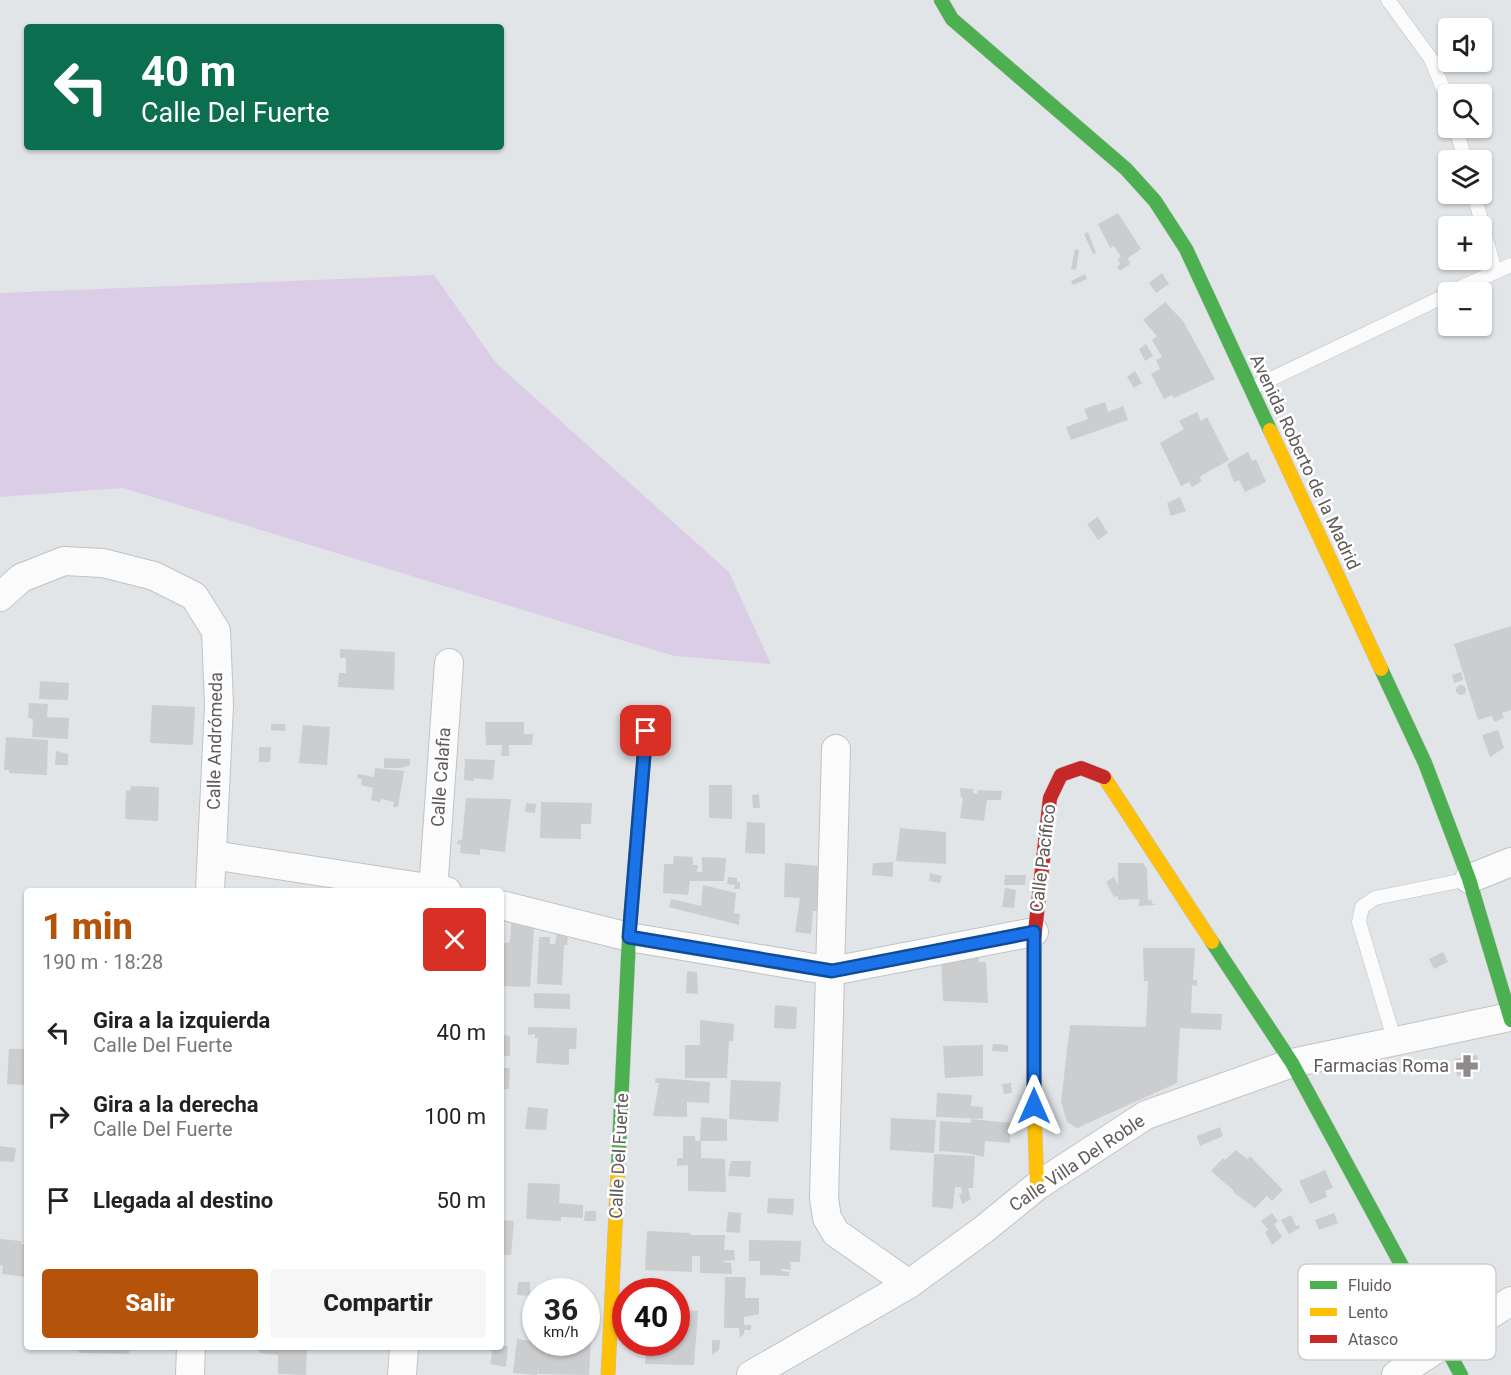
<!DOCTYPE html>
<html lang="es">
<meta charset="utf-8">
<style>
body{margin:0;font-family:Roboto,sans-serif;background:#f6f6f6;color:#222;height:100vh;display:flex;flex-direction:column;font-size:22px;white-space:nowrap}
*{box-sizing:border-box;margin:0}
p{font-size:20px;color:#767676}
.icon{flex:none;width:33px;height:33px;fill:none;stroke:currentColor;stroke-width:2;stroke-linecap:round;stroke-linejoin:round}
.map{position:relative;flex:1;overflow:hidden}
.details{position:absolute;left:24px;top:888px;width:480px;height:462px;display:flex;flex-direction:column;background:#fff;border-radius:6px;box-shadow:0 2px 4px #0004}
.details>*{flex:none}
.guide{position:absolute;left:24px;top:24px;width:480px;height:126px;border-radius:6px;box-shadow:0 2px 4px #0004;background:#0b6e4f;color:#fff;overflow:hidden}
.fabs{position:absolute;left:1438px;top:18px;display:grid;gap:12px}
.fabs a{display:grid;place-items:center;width:54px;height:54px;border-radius:6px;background:#fff;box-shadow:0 2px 4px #0004;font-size:30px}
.speed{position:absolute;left:522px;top:1278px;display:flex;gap:12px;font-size:30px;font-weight:700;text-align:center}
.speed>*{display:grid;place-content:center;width:78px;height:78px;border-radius:50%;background:#fff;box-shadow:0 2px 4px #0004;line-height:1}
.speed small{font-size:15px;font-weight:400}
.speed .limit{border:9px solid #d22;background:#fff;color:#111}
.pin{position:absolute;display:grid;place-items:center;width:51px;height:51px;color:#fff;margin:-26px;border-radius:12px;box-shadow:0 3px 9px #0006}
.me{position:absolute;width:66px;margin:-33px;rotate:0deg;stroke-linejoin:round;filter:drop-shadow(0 0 4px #0008)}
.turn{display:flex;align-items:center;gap:21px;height:126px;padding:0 18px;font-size:27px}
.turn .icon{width:78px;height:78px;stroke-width:2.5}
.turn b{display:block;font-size:42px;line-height:51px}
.round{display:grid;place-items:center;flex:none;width:63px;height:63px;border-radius:6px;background:#f6f6f6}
.summary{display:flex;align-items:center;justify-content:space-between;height:102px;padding:0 18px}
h1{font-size:36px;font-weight:800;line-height:45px;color:#b45309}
.action{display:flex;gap:12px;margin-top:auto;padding:12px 18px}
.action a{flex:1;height:69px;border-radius:6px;background:#b45309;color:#fff;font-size:24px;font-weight:800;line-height:69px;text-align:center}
.action a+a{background:#f6f6f6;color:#222}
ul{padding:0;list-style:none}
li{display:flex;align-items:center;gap:18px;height:84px;padding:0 18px}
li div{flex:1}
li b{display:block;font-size:22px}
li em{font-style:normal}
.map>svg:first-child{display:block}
</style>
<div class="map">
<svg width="1511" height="1375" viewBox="0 0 1511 1375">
<rect width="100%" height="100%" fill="#e2e5e8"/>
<!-- green -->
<path fill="#dccde7" d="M 434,275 L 496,363 L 729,572 L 771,664 L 674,656 L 123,488 L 0,497 L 0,293 Z"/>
<!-- building -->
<g fill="#cbcdcf">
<path d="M 1118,213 L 1141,249 L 1128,258 L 1130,264 L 1120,271 L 1117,267 L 1120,264 L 1118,259 L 1121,257 L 1114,246 L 1110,248 L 1098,224 Z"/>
<path d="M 1088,232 L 1096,253 L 1093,254 L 1084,234 Z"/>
<path d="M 1075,249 L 1079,250 L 1076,270 L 1071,269 Z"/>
<path d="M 1162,273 L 1169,284 L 1156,293 L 1149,283 Z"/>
<path d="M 1085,274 L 1087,279 L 1073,285 L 1071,281 Z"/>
<path d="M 1165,302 L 1183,321 L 1215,379 L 1174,398 L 1172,395 L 1164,399 L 1151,374 L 1160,369 L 1156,360 L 1162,357 L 1152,340 L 1157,336 L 1143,320 Z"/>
<path d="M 1146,344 L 1153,356 L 1145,361 L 1139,349 Z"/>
<path d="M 1135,371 L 1142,383 L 1134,388 L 1127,377 Z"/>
<path d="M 1105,402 L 1108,412 L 1123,406 L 1128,420 L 1071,440 L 1066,427 L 1088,419 L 1084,409 Z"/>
<path d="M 1197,412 L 1201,421 L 1207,417 L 1229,460 L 1199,477 L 1202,481 L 1192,487 L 1189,482 L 1181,486 L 1160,443 L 1184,429 L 1179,421 Z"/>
<path d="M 1248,452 L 1252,461 L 1256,459 L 1266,482 L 1245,492 L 1239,480 L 1234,482 L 1227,464 Z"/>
<path d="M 1180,497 L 1186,511 L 1171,516 L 1167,503 Z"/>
<path d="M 1098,517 L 1108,533 L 1098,540 L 1087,524 Z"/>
<path d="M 1511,626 L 1511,710 L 1502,713 L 1504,718 L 1494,722 L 1492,716 L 1478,720 L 1454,644 Z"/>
<path d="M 340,649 L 395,652 L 394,690 L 338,687 L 339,673 L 346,673 L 346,658 L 340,658 Z"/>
<path d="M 1461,672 L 1463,680 L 1454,683 L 1452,675 Z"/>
<path d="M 40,681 L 69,683 L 68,700 L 39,699 Z"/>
<circle cx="1461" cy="690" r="5"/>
<path d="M 29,703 L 48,704 L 47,717 L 69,718 L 68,739 L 32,737 L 33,719 L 28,718 Z"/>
<path d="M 152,705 L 195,707 L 193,745 L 150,743 Z"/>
<path d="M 485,722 L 524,722 L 524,734 L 533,734 L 532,745 L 509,745 L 509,756 L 501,756 L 502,745 L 486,745 Z"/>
<path d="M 271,724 L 285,724 L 285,731 L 271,730 Z"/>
<path d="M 303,725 L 330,727 L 327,765 L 299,763 Z"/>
<path d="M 1498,730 L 1504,748 L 1490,757 L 1482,735 Z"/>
<path d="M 6,737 L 48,740 L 47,775 L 9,773 L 9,770 L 4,770 Z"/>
<path d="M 259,747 L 271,747 L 270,762 L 259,762 Z"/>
<path d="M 56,751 L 68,754 L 68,765 L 55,765 Z"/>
<path d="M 384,758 L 410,759 L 410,765 L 401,768 L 384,768 Z"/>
<path d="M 465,759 L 495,760 L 493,780 L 474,778 L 474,781 L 464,780 Z"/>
<path d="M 375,768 L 404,771 L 398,807 L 393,807 L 394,802 L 381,799 L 380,802 L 371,800 L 373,788 L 361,785 L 362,779 L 357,778 L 358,774 L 374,777 Z"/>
<path d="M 709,785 L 732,785 L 732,819 L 709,818 Z"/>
<path d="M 131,786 L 159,787 L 158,821 L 125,819 L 126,790 L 130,791 Z"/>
<path d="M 960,788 L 974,789 L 973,793 L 977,794 L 978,790 L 1002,791 L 1001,800 L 987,800 L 984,821 L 960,818 L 963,798 L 961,797 Z"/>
<path d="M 759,794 L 760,808 L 753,808 L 752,795 Z"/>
<path d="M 466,798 L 511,799 L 505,852 L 480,849 L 480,855 L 460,853 L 461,845 L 457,844 L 458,840 L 462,840 Z"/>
<path d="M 541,802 L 592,803 L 591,824 L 581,824 L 581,839 L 540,838 Z"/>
<path d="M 526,803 L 536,804 L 535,813 L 525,812 Z"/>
<path d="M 747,822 L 765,823 L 765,854 L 745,853 Z"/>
<path d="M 900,828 L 946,832 L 946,864 L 896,861 Z"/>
<path d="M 674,856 L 693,857 L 693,865 L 698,865 L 697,872 L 702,872 L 702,857 L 726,858 L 724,881 L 690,881 L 688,895 L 663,893 L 664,864 L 673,864 Z"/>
<path d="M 893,862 L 893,877 L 872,875 L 873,863 Z"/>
<path d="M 785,863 L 820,866 L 817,911 L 813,911 L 811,934 L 795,932 L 800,898 L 784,897 Z"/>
<path d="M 1118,863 L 1143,863 L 1147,869 L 1148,900 L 1151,899 L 1152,903 L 1156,905 L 1138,906 L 1140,899 L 1118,900 L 1118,896 L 1114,897 L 1106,882 L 1114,877 L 1118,885 Z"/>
<path d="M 930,873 L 942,876 L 940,883 L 929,881 Z"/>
<path d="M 1005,875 L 1026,875 L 1025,885 L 1004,885 Z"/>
<path d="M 728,877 L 737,878 L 737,882 L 740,882 L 740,889 L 734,889 L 735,885 L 727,884 Z"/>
<path d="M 703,885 L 736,893 L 734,913 L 740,914 L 739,925 L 669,907 L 671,899 L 701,906 Z"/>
<path d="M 1005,888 L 1016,890 L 1014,908 L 1002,907 Z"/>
<path d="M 511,923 L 534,928 L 530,987 L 501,986 L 501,944 L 510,942 Z"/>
<path d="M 557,933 L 568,936 L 567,945 L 564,945 L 562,985 L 537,984 L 539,937 L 550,937 L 550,944 L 555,944 Z"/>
<path d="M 1143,948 L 1195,948 L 1193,980 L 1197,980 L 1197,986 L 1192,985 L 1191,1013 L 1222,1014 L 1221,1030 L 1180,1028 L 1177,1083 L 1077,1128 L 1067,1122 L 1061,1102 L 1070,1025 L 1146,1027 L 1148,981 L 1144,981 Z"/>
<path d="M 1443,952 L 1448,962 L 1434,969 L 1429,959 Z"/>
<path d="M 979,954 L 979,962 L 986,962 L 988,1003 L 943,1001 L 941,960 Z"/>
<path d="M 687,971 L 697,972 L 698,994 L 686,993 Z"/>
<path d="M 534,993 L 570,994 L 570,1009 L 534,1008 Z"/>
<path d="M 775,1005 L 797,1007 L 796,1029 L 774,1028 Z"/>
<path d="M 700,1020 L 734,1024 L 733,1041 L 729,1041 L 727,1078 L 685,1078 L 685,1045 L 700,1045 Z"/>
<path d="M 528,1027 L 577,1028 L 576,1049 L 569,1049 L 569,1065 L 536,1063 L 538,1038 L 535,1038 L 535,1034 L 528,1035 Z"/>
<path d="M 501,1035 L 510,1036 L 510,1056 L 501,1056 Z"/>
<path d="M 993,1044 L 1006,1045 L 1008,1046 L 1008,1052 L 992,1051 Z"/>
<path d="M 983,1045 L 983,1076 L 945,1078 L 943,1046 Z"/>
<path d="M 9,1049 L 27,1049 L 27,1085 L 7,1084 Z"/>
<path d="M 1477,1055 L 1481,1071 L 1457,1076 L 1454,1059 Z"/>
<path d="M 501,1068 L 510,1068 L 509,1089 L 501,1089 Z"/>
<path d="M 659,1078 L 710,1082 L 709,1103 L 687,1102 L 687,1117 L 653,1116 L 659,1083 L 655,1083 L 655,1079 Z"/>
<path d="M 731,1080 L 781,1082 L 778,1122 L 729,1119 Z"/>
<path d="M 1011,1083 L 1012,1093 L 1004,1094 L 1002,1084 Z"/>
<path d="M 937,1093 L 972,1095 L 971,1106 L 983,1107 L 983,1119 L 936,1117 Z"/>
<path d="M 528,1107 L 548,1109 L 546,1130 L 525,1129 Z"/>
<path d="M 701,1117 L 727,1119 L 727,1141 L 700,1141 Z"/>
<path d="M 891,1118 L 936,1120 L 934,1153 L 890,1150 Z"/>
<path d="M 971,1119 L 1011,1123 L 1010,1143 L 985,1141 L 984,1157 L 967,1153 L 939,1151 L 940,1121 L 971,1123 Z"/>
<path d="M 1220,1127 L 1223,1136 L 1200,1146 L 1197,1136 Z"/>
<path d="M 683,1136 L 695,1136 L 695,1141 L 701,1141 L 701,1158 L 725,1159 L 726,1192 L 688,1191 L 688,1165 L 677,1166 L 677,1158 L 683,1158 Z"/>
<path d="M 0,1146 L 16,1148 L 14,1162 L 0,1161 Z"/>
<path d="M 1236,1150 L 1247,1159 L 1250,1156 L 1283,1190 L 1272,1201 L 1267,1196 L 1255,1208 L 1233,1192 L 1234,1191 L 1211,1171 L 1223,1158 L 1225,1160 Z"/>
<path d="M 934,1154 L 975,1156 L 973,1188 L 968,1188 L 971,1199 L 962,1204 L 959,1194 L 962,1193 L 961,1187 L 955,1187 L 953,1209 L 932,1207 Z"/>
<path d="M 731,1161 L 751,1161 L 750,1177 L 728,1176 Z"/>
<path d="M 1325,1170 L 1333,1188 L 1325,1191 L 1327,1197 L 1310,1204 L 1299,1181 Z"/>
<path d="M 528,1183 L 560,1184 L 559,1203 L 583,1205 L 583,1218 L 561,1217 L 561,1221 L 526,1219 Z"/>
<path d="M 768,1198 L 794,1199 L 793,1215 L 767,1213 Z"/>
<path d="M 585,1211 L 596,1211 L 596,1221 L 584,1221 Z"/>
<path d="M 728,1212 L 741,1213 L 740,1233 L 726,1232 Z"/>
<path d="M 1272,1213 L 1278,1221 L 1274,1224 L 1282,1237 L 1272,1245 L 1265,1232 L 1268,1230 L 1261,1221 Z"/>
<path d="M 1334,1213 L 1338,1223 L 1319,1230 L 1315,1220 Z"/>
<path d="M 1291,1215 L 1296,1226 L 1299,1225 L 1300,1228 L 1289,1234 L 1281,1220 Z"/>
<path d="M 501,1220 L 514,1221 L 511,1255 L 501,1255 Z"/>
<path d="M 647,1231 L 690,1233 L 690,1235 L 725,1235 L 724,1250 L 734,1250 L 735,1260 L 723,1261 L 723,1262 L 731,1263 L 732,1274 L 700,1273 L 700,1256 L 692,1256 L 692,1272 L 645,1270 Z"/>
<path d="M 0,1239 L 21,1241 L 21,1244 L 27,1244 L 26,1277 L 2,1274 L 3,1266 L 0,1265 Z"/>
<path d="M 749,1240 L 801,1241 L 800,1262 L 790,1262 L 791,1270 L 781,1269 L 781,1271 L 789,1272 L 789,1276 L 760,1275 L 760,1261 L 749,1261 Z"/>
<path d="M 725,1277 L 746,1277 L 745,1298 L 759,1298 L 759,1314 L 744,1317 L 744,1325 L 751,1325 L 751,1330 L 744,1330 L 744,1334 L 740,1338 L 739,1328 L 724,1328 Z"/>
<path d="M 518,1282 L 530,1282 L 530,1296 L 517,1295 Z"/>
<path d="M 676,1310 L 698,1311 L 694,1365 L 645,1364 L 646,1345 L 660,1346 L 660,1342 L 676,1342 Z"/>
<path d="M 586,1336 L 591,1336 L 589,1375 L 538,1374 L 539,1366 L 537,1375 L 513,1373 L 517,1339 L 556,1344 L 586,1342 Z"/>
<path d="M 712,1340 L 720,1340 L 719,1350 L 712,1355 Z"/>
<path d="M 501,1345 L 508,1346 L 506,1367 L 490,1364 L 493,1347 Z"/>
<path d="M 79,1347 L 129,1347 L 129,1354 L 79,1353 Z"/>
<path d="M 259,1347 L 307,1347 L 306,1375 L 278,1374 L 278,1355 L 259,1353 Z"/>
</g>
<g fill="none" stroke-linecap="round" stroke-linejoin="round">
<!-- lane casing -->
<g stroke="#c3c2c3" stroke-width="15">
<g id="lane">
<path d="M 1388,0 L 1431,59 L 1449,103"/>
<path d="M 1456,128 L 1465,160"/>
<path d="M 1474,194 L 1495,271"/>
<path d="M 1451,292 L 1511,265"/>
<path d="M 1252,388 L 1449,294"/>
<path d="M 1395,1042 L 1359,922 L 1362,907 L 1375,898 L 1469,879"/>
</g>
</g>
<!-- street casing -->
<g stroke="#c3c2c3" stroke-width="30">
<g id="street">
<path d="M 0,597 L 21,578 L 64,561 L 103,563 L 154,576 L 194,596 L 216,631 L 219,705 L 210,891"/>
<path d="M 836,749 L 824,1198 L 827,1218 L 836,1233 L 909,1284"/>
<path d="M 212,855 L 447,891"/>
<path d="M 1469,879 L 1511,862"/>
<path d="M 433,891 L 449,663"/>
<path d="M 501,905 L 629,937 L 832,971 L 1034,932"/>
<path d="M 190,1375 L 191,1347"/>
<path d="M 402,1375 L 404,1347"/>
<path d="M 751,1375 L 909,1284 L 983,1230 L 1037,1186 L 1146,1115 L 1292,1063 L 1510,1017"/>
<path d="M 1396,1375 L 1511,1301"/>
</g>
</g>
<!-- fast casing -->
<g stroke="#c3c1c2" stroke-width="15">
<g id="fast">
<path d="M 941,0 L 952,19 L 1126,169 L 1155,201 L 1186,249 L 1270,430"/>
<path d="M 1381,669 L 1425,763 L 1469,879 L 1511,1020"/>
<path d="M 1212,942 L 1292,1063 L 1461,1375"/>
<path d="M 618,1168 L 629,937 L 646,731"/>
</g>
</g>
<!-- slow casing -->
<g stroke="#c3c1c2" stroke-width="15">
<g id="slow">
<path d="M 1270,430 L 1381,669"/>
<path d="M 1104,777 L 1212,942"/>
<path d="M 1034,940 L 1034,1106 L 1037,1186"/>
<path d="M 608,1375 L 618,1168"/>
</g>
</g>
<!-- jam casing -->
<g stroke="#c3c1c2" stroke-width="15">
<path id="jam" d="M 1034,940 L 1050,798 L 1061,775 L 1081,768 L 1104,777"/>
</g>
<!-- lane -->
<use href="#lane" stroke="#fbfbfc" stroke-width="14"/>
<!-- street -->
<use href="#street" stroke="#fbfbfc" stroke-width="28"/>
<!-- fast -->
<use href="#fast" stroke="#4caf50" stroke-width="14"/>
<!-- slow -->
<use href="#slow" stroke="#ffc107" stroke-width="14"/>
<!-- jam -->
<use href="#jam" stroke="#c62828" stroke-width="14"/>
</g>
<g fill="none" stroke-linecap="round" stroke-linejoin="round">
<!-- route casing -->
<g stroke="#114b97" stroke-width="15">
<path id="route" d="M 646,731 L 629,937 L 832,971 L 1034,932 L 1034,1106"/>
</g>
<!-- route -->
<use href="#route" stroke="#1a73e8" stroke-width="10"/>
</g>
<!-- icons -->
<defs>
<g id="pharmacy-bare" transform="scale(1.8)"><path d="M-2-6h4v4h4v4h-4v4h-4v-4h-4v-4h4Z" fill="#8e8b8a" stroke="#fff" stroke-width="2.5" paint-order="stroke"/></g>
</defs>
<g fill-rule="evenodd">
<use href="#pharmacy-bare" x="1467" y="1066"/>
</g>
<g text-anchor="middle" stroke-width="5" stroke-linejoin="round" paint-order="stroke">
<!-- street labels -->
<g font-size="18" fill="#615a58" stroke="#fff">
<text transform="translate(1305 462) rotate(65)" y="6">Avenida Roberto de la Madrid</text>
<text transform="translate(215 741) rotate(-89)" y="6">Calle Andrómeda</text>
<text transform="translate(441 777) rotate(-86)" y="6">Calle Calafia</text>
<text transform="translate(1043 858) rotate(-83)" y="6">Calle Pacífico</text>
<text transform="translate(619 1156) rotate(-87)" y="6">Calle Del Fuerte</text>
<text transform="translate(1077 1163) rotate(-34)" y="6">Calle Villa Del Roble</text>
</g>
<!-- poi labels -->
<g font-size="18" fill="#615a58" stroke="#fff" text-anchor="end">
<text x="1449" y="1072">Farmacias Roma</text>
</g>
</g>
<!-- legend -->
<rect x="1298" y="1264" width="198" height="96" rx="9" fill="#fff" stroke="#d0cecd" stroke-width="1.5"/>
<rect x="1310" y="1281" width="27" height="8" fill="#4caf50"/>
<rect x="1310" y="1308" width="27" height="8" fill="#ffc107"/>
<rect x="1310" y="1335" width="27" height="8" fill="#c62828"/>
<g font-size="16" fill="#615a58">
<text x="1348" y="1291">Fluido</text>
<text x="1348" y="1318">Lento</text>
<text x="1348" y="1345">Atasco</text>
</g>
</svg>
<div class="fabs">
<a><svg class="icon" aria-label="sound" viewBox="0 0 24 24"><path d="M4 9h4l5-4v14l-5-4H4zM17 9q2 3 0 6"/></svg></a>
<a><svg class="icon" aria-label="search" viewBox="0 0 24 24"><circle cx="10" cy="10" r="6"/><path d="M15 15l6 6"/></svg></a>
<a><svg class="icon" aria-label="layers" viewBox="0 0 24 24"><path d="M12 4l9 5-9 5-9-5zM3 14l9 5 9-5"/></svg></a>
<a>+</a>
<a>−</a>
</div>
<div class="speed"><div>36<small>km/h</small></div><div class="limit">40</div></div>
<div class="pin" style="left:646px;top:731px;background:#d93025"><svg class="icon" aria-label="arrive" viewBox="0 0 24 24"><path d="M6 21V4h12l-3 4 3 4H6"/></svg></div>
<svg class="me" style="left:1034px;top:1106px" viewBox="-20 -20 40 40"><path d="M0-17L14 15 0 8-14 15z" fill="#1a73e8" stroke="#fff" stroke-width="4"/></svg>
<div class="guide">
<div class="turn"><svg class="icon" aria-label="left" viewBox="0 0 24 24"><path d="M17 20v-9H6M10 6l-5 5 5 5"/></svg><div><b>40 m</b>Calle Del Fuerte</div></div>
</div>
<section class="details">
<div class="summary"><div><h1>1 min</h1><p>190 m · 18:28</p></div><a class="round" style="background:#d93025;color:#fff"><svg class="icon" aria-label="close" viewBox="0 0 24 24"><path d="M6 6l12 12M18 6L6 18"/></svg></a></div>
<ul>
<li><svg class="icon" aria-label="left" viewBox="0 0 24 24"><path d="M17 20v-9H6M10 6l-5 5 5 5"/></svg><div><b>Gira a la izquierda</b><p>Calle Del Fuerte</p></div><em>40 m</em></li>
<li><svg class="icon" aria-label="right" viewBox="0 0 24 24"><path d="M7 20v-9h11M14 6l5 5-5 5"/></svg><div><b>Gira a la derecha</b><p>Calle Del Fuerte</p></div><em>100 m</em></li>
<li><svg class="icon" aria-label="arrive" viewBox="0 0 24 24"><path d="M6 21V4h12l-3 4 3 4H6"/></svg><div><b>Llegada al destino</b></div><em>50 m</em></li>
</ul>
<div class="action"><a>Salir</a><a>Compartir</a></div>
</section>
</div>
